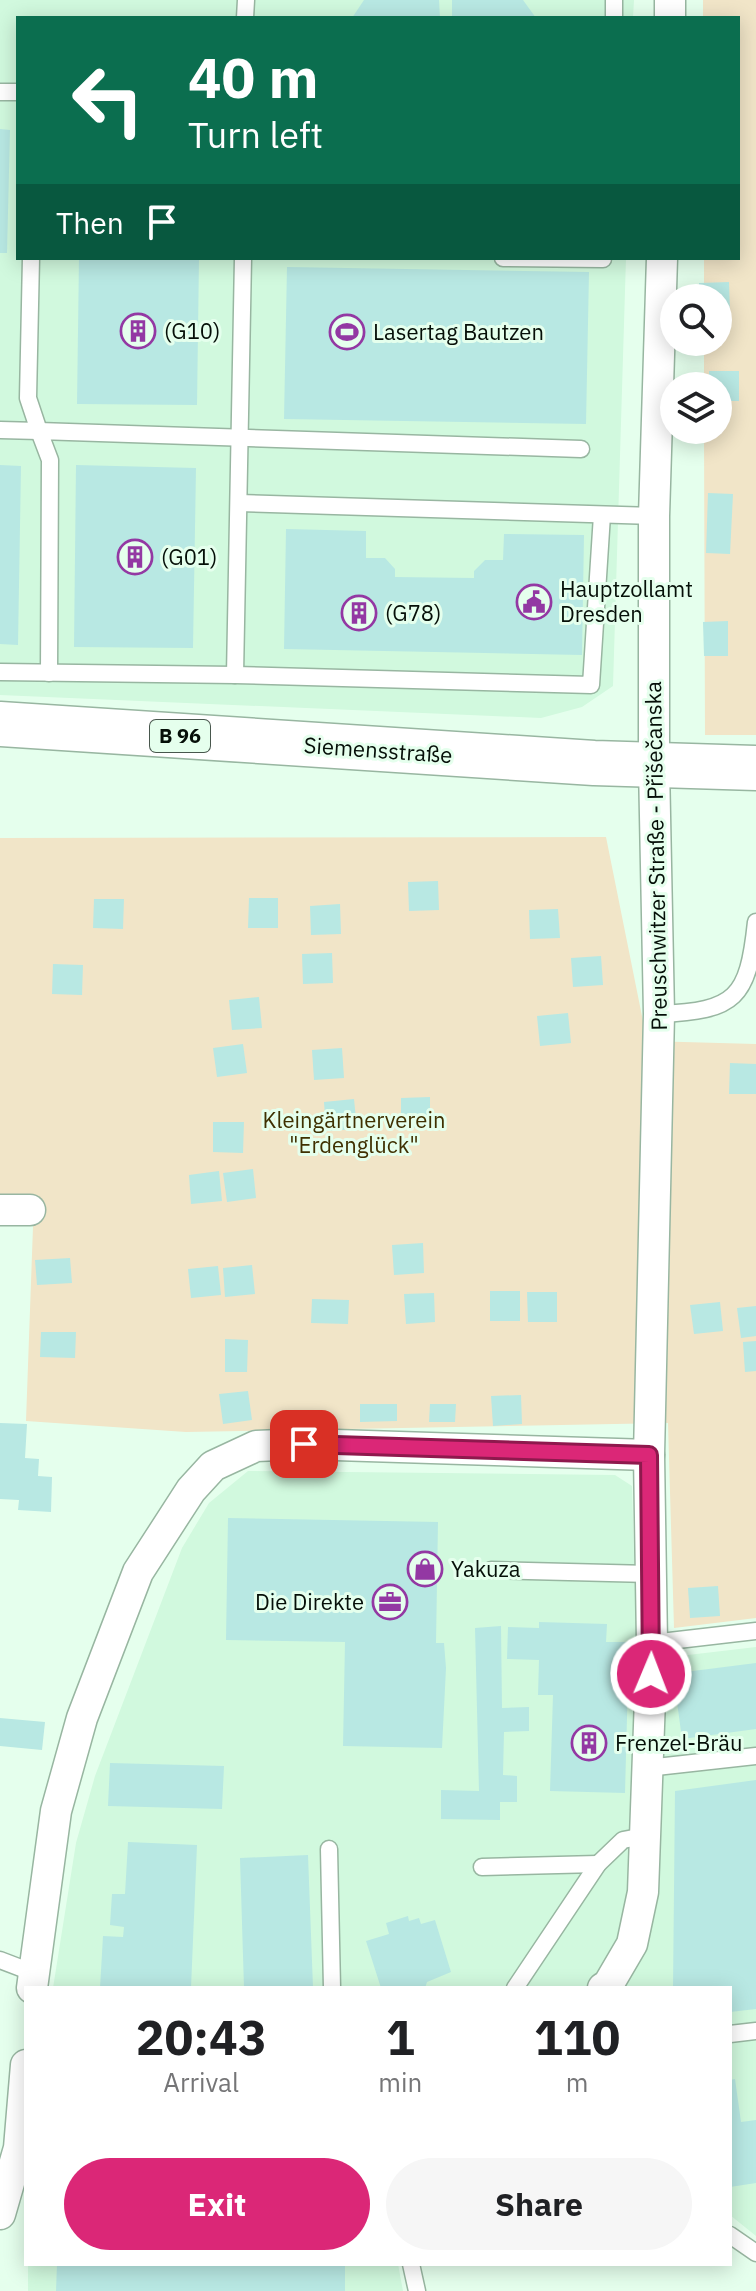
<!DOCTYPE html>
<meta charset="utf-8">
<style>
body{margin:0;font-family:"IBM Plex Sans",sans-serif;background:#f6f6f6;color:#202124;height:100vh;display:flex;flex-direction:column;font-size:30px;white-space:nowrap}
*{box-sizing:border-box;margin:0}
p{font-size:26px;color:#757577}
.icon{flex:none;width:44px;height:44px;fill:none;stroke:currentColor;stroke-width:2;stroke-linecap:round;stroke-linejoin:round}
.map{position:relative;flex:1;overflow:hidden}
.panel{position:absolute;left:24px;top:1986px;width:708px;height:280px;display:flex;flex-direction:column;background:#fff;border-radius:0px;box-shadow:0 4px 20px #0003}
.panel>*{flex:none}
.guide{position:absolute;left:16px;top:16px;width:724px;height:244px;border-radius:0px;box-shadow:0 4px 20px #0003;background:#0b6e4f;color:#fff;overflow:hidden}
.tools{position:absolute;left:660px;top:284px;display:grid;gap:16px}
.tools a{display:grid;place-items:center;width:72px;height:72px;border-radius:50%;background:#fff;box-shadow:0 4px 20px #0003;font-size:40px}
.pin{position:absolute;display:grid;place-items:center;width:68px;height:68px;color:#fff;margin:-34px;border-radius:16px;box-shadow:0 4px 12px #0006}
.me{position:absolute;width:88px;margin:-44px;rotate:1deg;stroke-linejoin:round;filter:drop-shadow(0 0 6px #0008)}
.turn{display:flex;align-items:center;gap:28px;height:168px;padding:0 40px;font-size:36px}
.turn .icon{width:104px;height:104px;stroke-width:2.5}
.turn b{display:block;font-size:56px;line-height:68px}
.then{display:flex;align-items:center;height:76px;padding:0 40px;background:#0003;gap:16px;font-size:30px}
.eta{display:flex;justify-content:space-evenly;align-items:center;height:136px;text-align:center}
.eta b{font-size:48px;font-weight:700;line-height:56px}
.button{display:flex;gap:16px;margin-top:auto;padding:16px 40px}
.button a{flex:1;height:92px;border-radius:48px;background:#db2777;color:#fff;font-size:32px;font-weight:700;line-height:92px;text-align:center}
.button a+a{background:#f6f6f6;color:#202124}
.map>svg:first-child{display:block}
</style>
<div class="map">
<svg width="756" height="2291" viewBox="0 0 756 2291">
<rect width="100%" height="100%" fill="#e5ffed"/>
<!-- built -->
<g fill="#d1f9de">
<path d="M 0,0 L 634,0 L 633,18 L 18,18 L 18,258 L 626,258 L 613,686 L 582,707 L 541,718 L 0,695 Z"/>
<path d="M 248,1471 L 615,1475 L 632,1486 L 637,1661 L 756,1647 L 756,2236 L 730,2215 L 730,1988 L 53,1988 L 76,1843 L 95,1776 L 182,1548 L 209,1503 Z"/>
<path d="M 28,2264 L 398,2264 L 403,2291 L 28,2291 Z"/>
</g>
<!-- garden -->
<g fill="#f1e5c8">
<path d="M 703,0 L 756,0 L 756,735 L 705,735 L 704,430 L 718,430 L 718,386 L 704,386 L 704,342 L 718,342 L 718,298 L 704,298 L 704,258 L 738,258 L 738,18 L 703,18 Z"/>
<path d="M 606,837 L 647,1041 L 756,1044 L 756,1618 L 674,1628 L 668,1423 L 186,1432 L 26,1421 L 34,1199 L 0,1196 L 0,838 Z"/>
</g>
<!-- building -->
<g fill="#b8e8e3">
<path d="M 364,0 L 439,0 L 440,18 L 352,18 Z"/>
<path d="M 452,0 L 523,0 L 536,18 L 452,18 Z"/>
<path d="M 0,129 L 10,130 L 7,253 L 0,253 Z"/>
<path d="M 79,258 L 199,258 L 197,405 L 77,404 Z"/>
<path d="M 287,267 L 589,272 L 586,424 L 284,419 Z"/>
<path d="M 729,282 L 730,312 L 718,312 L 718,298 L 699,298 L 699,283 Z"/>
<path d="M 709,371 L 739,371 L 739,401 L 718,401 L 718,386 L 709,386 Z"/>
<path d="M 0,465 L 21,466 L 18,645 L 0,644 Z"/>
<path d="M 76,465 L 196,468 L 193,648 L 74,647 Z"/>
<path d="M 708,493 L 733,494 L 730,554 L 706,553 Z"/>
<path d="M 286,529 L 366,531 L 366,558 L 385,558 L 395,569 L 395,577 L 474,578 L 474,571 L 485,560 L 503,560 L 504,534 L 584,535 L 582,655 L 284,649 Z"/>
<path d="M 728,621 L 728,656 L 704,656 L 703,622 Z"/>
<path d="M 438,881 L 439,910 L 409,911 L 408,882 Z"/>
<path d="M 249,898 L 278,898 L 278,928 L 248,928 Z"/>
<path d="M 94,899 L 124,899 L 123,929 L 93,928 Z"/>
<path d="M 340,904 L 341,934 L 311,935 L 310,906 Z"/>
<path d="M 558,909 L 560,938 L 530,939 L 529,910 Z"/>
<path d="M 332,953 L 333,983 L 303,984 L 302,954 Z"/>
<path d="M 601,956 L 603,985 L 573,987 L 571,958 Z"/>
<path d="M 53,964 L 83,965 L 82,995 L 52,994 Z"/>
<path d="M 259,997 L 262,1028 L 232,1030 L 229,1000 Z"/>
<path d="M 568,1013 L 571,1043 L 540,1046 L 537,1016 Z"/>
<path d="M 243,1044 L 247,1073 L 217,1077 L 213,1048 Z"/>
<path d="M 342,1048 L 344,1078 L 314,1080 L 312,1050 Z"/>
<path d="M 730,1063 L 756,1064 L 756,1094 L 729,1094 Z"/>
<path d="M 430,1097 L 430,1127 L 401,1128 L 401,1098 Z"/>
<path d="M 354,1099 L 357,1129 L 326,1131 L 324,1102 Z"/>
<path d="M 213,1122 L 244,1122 L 243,1153 L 213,1152 Z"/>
<path d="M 253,1169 L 256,1198 L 227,1202 L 223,1173 Z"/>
<path d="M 219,1171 L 222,1201 L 191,1204 L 189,1175 Z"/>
<path d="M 423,1243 L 424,1273 L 394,1275 L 392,1245 Z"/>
<path d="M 70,1258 L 72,1283 L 37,1285 L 35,1260 Z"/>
<path d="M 252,1265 L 255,1294 L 225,1297 L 223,1268 Z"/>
<path d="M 218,1266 L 221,1295 L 191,1298 L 188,1269 Z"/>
<rect x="490" y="1291" width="30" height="30"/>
<path d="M 527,1292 L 557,1292 L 557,1322 L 528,1322 Z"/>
<path d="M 434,1293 L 435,1322 L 406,1324 L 404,1294 Z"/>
<path d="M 312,1299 L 349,1300 L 348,1324 L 311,1323 Z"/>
<path d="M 720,1302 L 723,1331 L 694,1334 L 690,1305 Z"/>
<path d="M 756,1306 L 756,1336 L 741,1338 L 737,1308 Z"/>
<path d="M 41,1332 L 76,1332 L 75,1358 L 40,1357 Z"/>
<path d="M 225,1339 L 248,1340 L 247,1372 L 225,1372 Z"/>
<path d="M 756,1341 L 756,1371 L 745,1372 L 743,1342 Z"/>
<path d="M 248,1391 L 252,1420 L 223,1424 L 219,1394 Z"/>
<path d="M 521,1395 L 522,1424 L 493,1426 L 491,1396 Z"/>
<path d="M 360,1404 L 397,1404 L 397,1421 L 360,1422 Z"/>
<path d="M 430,1404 L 456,1404 L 455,1422 L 429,1422 Z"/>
<path d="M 0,1423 L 27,1424 L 25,1458 L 39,1459 L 38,1476 L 52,1477 L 51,1512 L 18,1510 L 19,1500 L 0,1499 Z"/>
<path d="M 228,1518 L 438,1522 L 436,1643 L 444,1643 L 446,1668 L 442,1748 L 343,1746 L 345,1642 L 226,1640 Z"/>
<path d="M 718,1586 L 720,1616 L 690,1618 L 688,1588 Z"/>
<path d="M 539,1622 L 607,1624 L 606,1642 L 629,1642 L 625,1793 L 550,1791 L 553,1695 L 538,1695 L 539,1660 L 507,1659 L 508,1627 L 539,1628 Z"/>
<path d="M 501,1626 L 502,1708 L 529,1707 L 529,1731 L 504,1732 L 503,1775 L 517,1776 L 517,1802 L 500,1802 L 500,1820 L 441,1819 L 441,1790 L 479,1791 L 475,1628 Z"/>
<path d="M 756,1663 L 756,1729 L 682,1739 L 677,1702 L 681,1702 L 677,1673 Z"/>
<path d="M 0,1718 L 45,1722 L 42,1750 L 0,1746 Z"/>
<path d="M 110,1763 L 224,1766 L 222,1809 L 108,1806 Z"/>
<path d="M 756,1780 L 756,2009 L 730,2012 L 730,1988 L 673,1988 L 675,1791 Z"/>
<path d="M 128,1842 L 197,1845 L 191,1988 L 100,1988 L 103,1936 L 123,1937 L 124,1927 L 110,1925 L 112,1894 L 125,1894 Z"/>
<path d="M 308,1855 L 313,1988 L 244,1988 L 240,1858 Z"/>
<path d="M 408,1916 L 409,1921 L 419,1918 L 421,1924 L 435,1920 L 451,1972 L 427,1982 L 425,1988 L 381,1988 L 366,1941 L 389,1934 L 386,1923 Z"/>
<path d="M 735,2079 L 741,2122 L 756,2120 L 756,2183 L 730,2187 L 730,2080 Z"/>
<path d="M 57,2264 L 345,2264 L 345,2291 L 56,2291 Z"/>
</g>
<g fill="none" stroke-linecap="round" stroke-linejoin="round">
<!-- service casing -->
<g stroke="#98b6a1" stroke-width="19">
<g id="service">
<path d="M 245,18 L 246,0"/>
<path d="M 614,18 L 614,0"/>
<path d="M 0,92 L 18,92"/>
<path d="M 503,258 L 603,259"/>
<path d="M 0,430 L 39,431 L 28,398 L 31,258"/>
<path d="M 239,503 L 654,516"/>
<path d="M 0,672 L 235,675 L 591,685 L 602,515"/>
<path d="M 49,673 L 50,460 L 39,431 L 581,449"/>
<path d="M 235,675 L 243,258"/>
<path d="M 659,1014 C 736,1011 748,998 756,922"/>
<path d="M 491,1570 L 650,1574"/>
<path d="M 652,1643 L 756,1631"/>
<path d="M 647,1768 L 756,1756"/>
<path d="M 329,1849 L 332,1988"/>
<path d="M 482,1867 L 598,1864"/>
<path d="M 0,1960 L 34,1973"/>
<path d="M 515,1988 L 598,1864 L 623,1840 L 644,1836"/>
<path d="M 730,2034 L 756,2031"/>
<path d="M 730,2235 L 756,2253"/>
<path d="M 411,2264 L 417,2291"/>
</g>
</g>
<!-- minor casing -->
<g stroke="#98b6a1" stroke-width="33">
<g id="minor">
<path d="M 670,18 L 670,0"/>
<path d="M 0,1210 L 30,1210"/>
<path d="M 32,1988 L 56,1811 L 82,1718 L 138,1572 L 191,1490 L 213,1466 L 256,1446 L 304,1444 L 649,1455"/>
<path d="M 603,1988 L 608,1985 L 632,1944 L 643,1892 L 652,1643 L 649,1455 L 659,1014 L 654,766 L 654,516 L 662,258"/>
<path d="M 0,2214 L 19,2148 L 26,2065"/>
</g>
</g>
<!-- primary casing -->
<g stroke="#98b6a1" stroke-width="47">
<path id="primary" d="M 0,724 L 594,763 L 756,768"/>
</g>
<!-- service -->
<use href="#service" stroke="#fff" stroke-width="16"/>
<!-- minor -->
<use href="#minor" stroke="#fff" stroke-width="30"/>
<!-- primary -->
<use href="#primary" stroke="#fff" stroke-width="44"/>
</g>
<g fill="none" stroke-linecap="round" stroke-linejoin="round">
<!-- route casing -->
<g stroke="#8e194d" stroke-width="20">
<path id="route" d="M 304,1444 L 649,1455 L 651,1674"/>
</g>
<!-- route -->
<use href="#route" stroke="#db2777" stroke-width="14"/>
</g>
<!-- icons -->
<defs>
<g id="building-ring" transform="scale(1.8)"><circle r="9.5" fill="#e5ffed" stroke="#9338a3" stroke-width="1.5"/><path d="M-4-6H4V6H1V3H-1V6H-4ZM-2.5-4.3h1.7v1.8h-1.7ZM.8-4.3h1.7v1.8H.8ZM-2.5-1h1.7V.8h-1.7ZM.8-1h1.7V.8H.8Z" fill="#9338a3"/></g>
<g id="stadium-ring" transform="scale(1.8)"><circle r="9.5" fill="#e5ffed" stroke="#9338a3" stroke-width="1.5"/><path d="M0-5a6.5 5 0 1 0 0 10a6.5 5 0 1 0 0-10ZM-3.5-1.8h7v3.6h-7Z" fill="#9338a3"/></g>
<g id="civic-ring" transform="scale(1.8)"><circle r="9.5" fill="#e5ffed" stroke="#9338a3" stroke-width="1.5"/><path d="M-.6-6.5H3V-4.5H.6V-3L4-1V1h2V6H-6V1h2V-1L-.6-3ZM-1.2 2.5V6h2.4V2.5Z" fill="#9338a3"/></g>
<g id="shop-ring" transform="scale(1.8)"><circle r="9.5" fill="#e5ffed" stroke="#9338a3" stroke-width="1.5"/><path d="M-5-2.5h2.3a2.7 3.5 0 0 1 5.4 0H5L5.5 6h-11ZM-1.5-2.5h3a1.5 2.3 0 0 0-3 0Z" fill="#9338a3"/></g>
<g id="office-ring" transform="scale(1.8)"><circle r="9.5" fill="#e5ffed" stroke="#9338a3" stroke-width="1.5"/><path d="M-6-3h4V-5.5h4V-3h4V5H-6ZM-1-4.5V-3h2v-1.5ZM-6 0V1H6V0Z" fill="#9338a3"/></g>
</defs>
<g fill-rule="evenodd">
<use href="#building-ring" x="138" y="331"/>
<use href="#stadium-ring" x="347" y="332"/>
<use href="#building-ring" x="135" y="557"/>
<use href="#civic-ring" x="534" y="602"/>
<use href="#building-ring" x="359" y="613"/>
<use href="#shop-ring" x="425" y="1569"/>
<use href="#office-ring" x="390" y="1602"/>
<use href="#building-ring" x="589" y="1743"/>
</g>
<g text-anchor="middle" stroke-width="6" stroke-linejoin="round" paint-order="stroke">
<!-- shield labels -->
<rect fill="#e5ffed" stroke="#48574d" stroke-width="2" x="150" y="720" width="60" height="32" rx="6"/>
<g font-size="20" font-weight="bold" fill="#050f08">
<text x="180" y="743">B 96</text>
</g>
<!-- poi labels -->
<g font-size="22" fill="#050f08" stroke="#e5ffed" text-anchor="start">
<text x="164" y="339">(G10)</text>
<text x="373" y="340">Lasertag Bautzen</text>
<text x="161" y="565">(G01)</text>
<text x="560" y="597">Hauptzollamt<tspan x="560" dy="25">Dresden</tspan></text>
<text x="385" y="621">(G78)</text>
<text x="451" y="1577">Yakuza</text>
<text x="364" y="1610" text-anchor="end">Die Direkte</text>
<text x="615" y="1751">Frenzel-Bräu</text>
</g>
<!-- street labels -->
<g font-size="22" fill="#050f08" stroke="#e5ffed">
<text transform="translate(378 750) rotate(4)" y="8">Siemensstraße</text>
<text transform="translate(656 856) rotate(-91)" y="8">Preuschwitzer Straße - Přišečanska</text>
</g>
<!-- park labels -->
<g font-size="22" fill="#3f3001" stroke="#e5ffed">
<text x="354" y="1128">Kleingärtnerverein<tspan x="354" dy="25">"Erdenglück"</tspan></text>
</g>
</g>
</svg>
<div class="tools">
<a><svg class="icon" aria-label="search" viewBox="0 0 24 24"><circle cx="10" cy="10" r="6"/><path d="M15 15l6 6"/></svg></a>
<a><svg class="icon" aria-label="layers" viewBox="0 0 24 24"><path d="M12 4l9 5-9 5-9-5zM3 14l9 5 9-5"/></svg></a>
</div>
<div class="pin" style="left:304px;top:1444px;background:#d93025"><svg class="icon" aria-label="arrive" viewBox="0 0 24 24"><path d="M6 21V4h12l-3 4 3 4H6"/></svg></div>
<svg class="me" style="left:651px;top:1674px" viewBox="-20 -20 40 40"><circle r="17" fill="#db2777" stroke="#fff" stroke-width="3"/><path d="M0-11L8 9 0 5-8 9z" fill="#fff"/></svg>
<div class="guide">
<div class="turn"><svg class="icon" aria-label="left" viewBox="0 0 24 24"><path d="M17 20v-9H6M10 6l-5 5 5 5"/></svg><div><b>40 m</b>Turn left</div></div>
<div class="then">Then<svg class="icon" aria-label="arrive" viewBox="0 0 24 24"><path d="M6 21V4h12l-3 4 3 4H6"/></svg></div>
</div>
<section class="panel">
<div class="eta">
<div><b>20:43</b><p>Arrival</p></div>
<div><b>1</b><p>min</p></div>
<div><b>110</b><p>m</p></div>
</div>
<div class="button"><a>Exit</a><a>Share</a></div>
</section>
</div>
